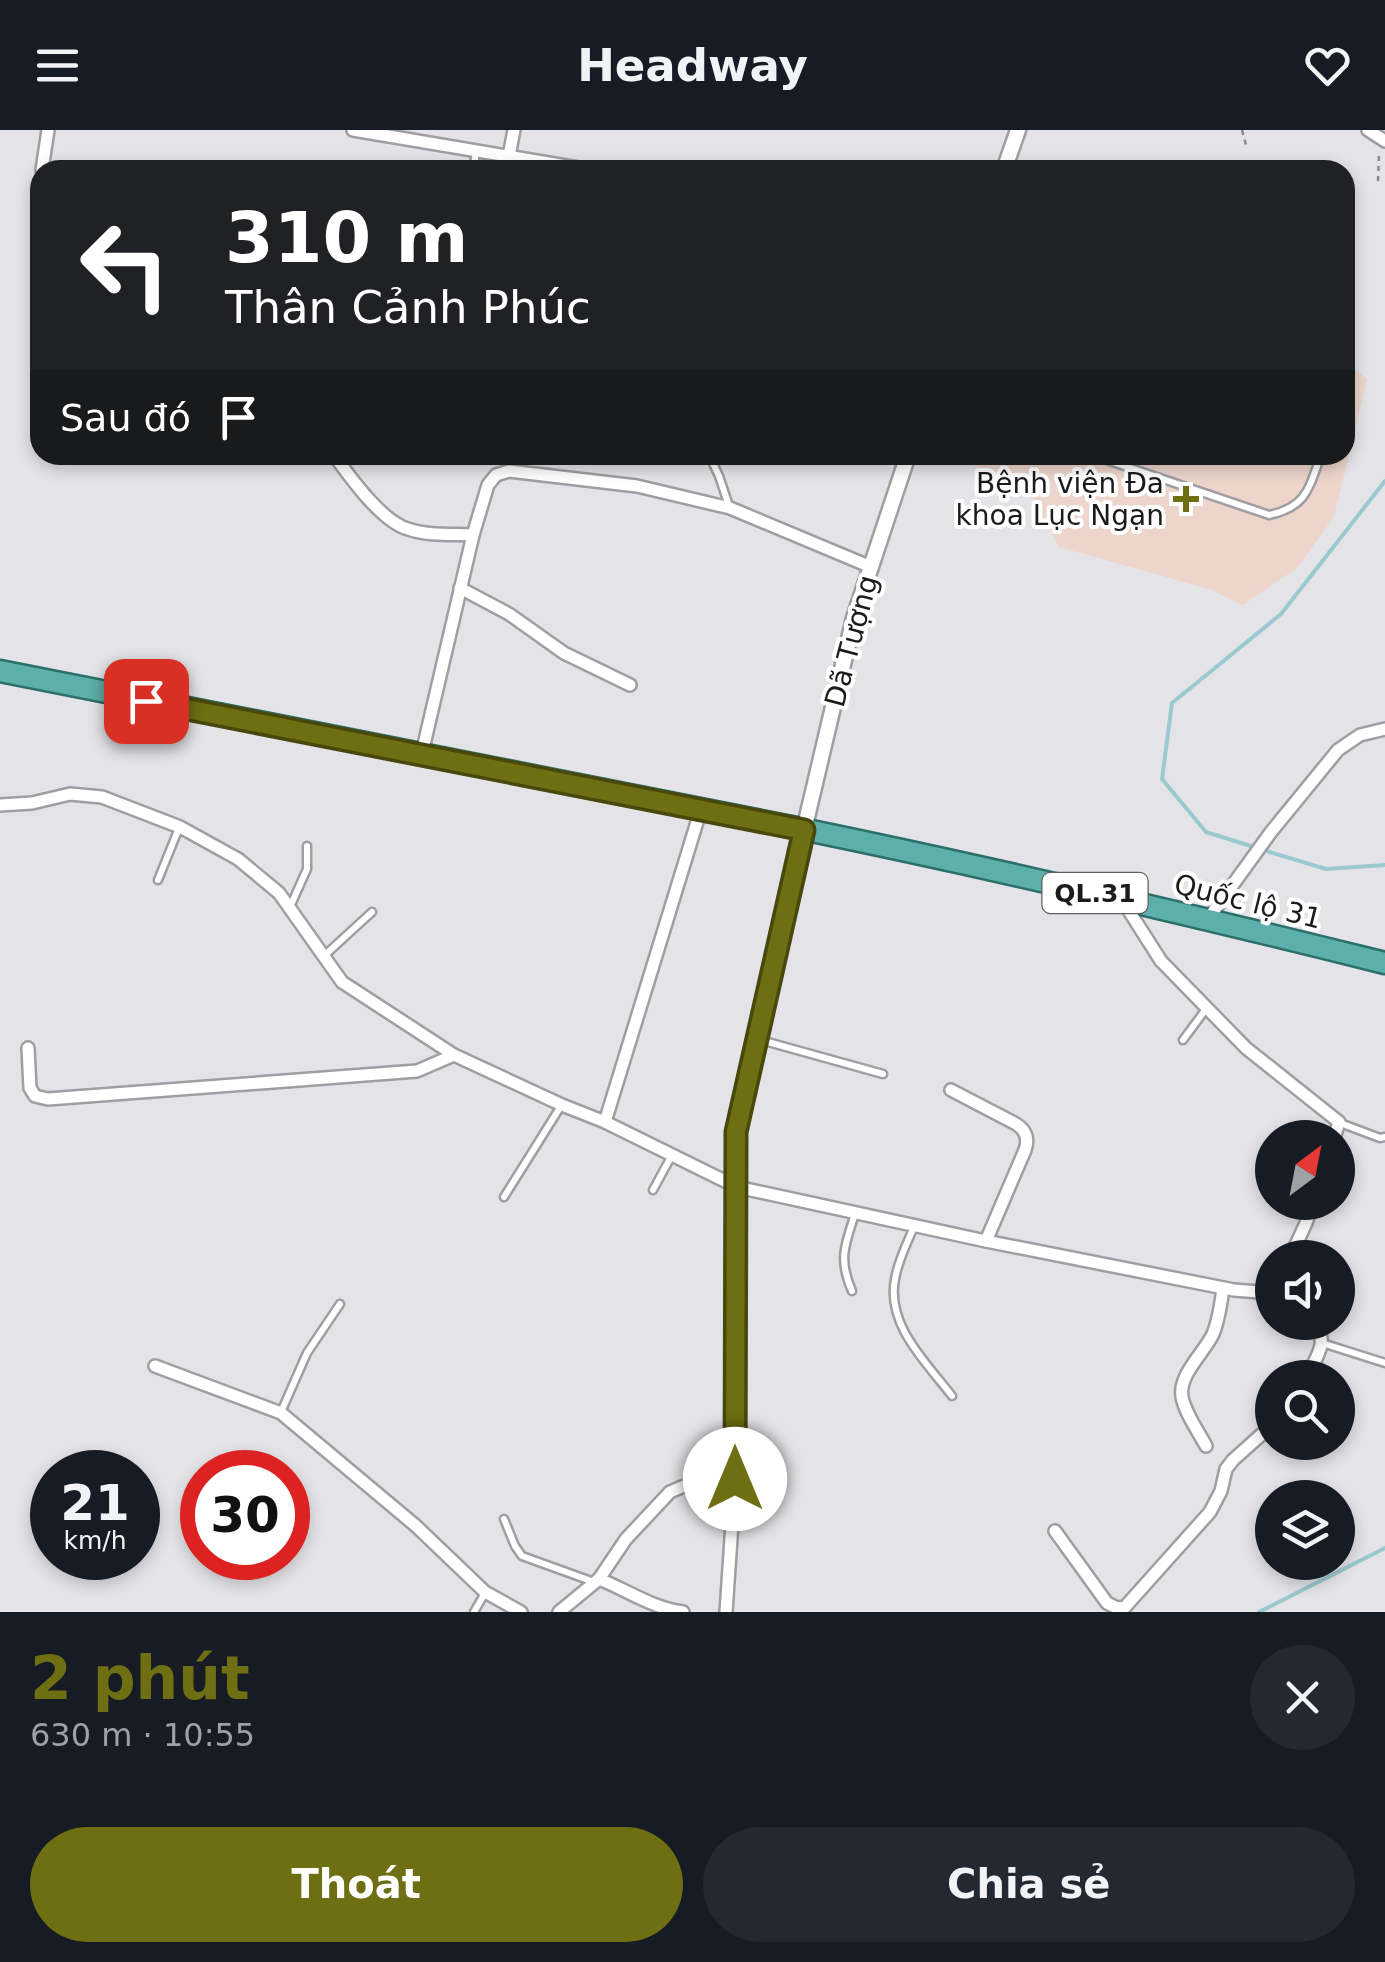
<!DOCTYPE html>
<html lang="vi">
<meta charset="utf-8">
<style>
body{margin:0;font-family:"DejaVu Sans",sans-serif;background:#242831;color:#f1f3f6;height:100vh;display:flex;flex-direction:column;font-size:38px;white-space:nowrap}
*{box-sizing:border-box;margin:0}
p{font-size:32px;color:#9ea1a6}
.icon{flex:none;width:55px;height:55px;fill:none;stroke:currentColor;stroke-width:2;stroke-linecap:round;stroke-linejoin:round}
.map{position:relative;height:1482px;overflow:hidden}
.side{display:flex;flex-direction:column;background:#171b24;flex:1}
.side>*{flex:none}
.banner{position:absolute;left:30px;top:30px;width:1325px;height:305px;border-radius:30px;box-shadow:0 5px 15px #0003;background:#202124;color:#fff;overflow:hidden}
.needle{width:65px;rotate:32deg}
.controls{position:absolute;left:1255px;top:990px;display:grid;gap:20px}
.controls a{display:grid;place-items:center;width:100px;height:100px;border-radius:50%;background:#171b24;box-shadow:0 5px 15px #0003;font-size:50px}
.speed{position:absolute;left:30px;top:1320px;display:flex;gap:20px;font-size:50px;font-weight:700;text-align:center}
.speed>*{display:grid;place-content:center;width:130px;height:130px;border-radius:50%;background:#171b24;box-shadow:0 5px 15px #0003;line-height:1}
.speed small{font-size:25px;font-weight:400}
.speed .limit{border:15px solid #d22;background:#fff;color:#111}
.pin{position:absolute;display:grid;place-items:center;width:85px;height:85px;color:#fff;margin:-42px;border-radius:20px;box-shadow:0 5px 15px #0006}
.me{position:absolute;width:110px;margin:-55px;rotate:0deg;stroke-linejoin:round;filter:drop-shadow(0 0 8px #0008)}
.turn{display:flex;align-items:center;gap:35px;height:210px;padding:0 30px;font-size:45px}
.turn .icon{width:130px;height:130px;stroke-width:2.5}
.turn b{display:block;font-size:70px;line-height:85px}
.then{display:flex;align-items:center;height:95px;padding:0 30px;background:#0003;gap:20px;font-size:38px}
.round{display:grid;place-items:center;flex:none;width:105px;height:105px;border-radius:52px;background:#242831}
.overview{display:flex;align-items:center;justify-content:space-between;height:170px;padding:0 30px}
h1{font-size:60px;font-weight:700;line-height:75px;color:#6e6f12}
.primary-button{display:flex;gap:20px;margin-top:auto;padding:20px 30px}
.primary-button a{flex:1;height:115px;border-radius:60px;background:#6e6f12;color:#fff;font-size:40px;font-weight:700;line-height:115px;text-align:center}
.primary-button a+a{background:#242831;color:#f1f3f6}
header{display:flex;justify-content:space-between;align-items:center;height:130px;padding:0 30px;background:#171b24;font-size:45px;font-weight:700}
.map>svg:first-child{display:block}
</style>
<header><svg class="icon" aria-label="menu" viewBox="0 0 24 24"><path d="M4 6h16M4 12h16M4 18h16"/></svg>Headway<svg class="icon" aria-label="heart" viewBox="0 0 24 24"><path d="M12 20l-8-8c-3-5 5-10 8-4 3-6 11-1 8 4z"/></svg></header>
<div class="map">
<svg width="1385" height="1482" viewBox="0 0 1385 1482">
<rect width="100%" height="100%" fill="#e4e4e8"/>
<!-- medical -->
<path fill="#edd5cc" d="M 1345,231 L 1367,249 L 1334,387 L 1297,438 L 1243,475 L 1209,459 L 1059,417 L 1024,351 L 970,334 L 973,325 L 1345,325 Z"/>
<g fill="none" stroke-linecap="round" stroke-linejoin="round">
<!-- stream -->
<g stroke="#9acad0" stroke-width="4">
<path d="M 1254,717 L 1206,702 L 1162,649 L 1172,573 L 1281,484 L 1385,351"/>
<path d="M 1263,720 L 1326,739 L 1385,735"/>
<path d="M 1259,1482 L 1385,1418"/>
</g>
<!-- service casing -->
<g stroke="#9f9fa3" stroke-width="11">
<g id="service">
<path d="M 473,40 L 476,22"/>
<path d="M 709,325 L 719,346 L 729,376"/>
<path d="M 1092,325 L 1269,385 C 1307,377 1309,358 1321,325"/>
<path d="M 158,750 L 179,698"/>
<path d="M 290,777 L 307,739 L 307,716"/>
<path d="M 325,825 L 372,782"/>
<path d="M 757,909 L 883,944"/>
<path d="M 1183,910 L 1206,879"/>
<path d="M 1340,993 L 1380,1008 L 1385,1007"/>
<path d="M 653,1060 L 672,1025"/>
<path d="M 504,1067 L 561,976"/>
<path d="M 914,1097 C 907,1113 898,1131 895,1149 C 886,1195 926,1232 952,1266"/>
<path d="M 852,1161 C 838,1129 845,1115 855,1084"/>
<path d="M 1322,1213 L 1385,1233"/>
<path d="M 281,1282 L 307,1223 L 340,1174"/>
<path d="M 504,1389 L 515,1416 L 522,1426 L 594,1452"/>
<path d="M 474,1482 L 485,1463"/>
</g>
</g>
<!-- minor casing -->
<g stroke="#9f9fa3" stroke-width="16">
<g id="minor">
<path d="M 353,0 L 590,40"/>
<path d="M 1368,0 L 1385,11"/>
<path d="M 509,26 L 514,0"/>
<path d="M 42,40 L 48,0"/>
<path d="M 334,325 C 350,347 382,392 408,399 C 428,406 452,404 473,405"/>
<path d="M 460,458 L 509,484 L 564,523 L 630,555"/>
<path d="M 422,623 L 473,405 L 488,355 L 496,345 L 509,341 L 637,356 L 730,378 L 871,437"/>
<path d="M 0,675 L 32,673 L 70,664 L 102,667 L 180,697 L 238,729 L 279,763 L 342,852 L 454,925 L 562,975 L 605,992 L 737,1057 L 986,1111 L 1234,1160 L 1272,1163"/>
<path d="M 1124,773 L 1161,831 L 1246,918 L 1339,992 L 1334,1008"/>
<path d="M 1208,789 L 1271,702 L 1338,620 L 1360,605 L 1385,599"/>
<path d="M 28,918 L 30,958 L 35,966 L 48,969 L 417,941 L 454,925"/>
<path d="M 951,960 L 1016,994 C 1026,1000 1029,1009 1025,1020 L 986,1111"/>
<path d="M 605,992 L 701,679"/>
<path d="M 1290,1128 L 1306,1093 L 1313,1072"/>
<path d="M 155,1236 L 281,1283 L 416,1396 L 485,1462 L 521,1482"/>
<path d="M 1306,1248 C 1316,1227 1332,1210 1311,1192"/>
<path d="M 1206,1316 C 1198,1301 1185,1283 1182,1267 C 1178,1245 1204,1223 1213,1204 C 1219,1189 1221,1174 1223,1158"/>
<path d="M 1055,1401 L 1107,1473 L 1117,1478 L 1125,1477 L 1210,1382 L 1221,1361 L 1226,1339 L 1233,1330 L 1272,1295"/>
<path d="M 599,1449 C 627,1460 652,1478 683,1482"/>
<path d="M 559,1482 L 599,1449 L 626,1409 L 670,1362 L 684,1356 L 735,1349"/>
<path d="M 726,1482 L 735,1349 L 736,1002 L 804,700"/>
</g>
</g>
<!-- tertiary casing -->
<g stroke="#9f9fa3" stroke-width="19">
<g id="tertiary">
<path d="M 1004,40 L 1018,0"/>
<path d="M 804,700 L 854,488 L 908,325"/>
</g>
</g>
<!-- trunk casing -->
<g stroke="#2b6e6a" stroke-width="25">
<path id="trunk" d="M 0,541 C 267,596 535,644 802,699 C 997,739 1192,785 1385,833"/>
</g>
<!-- path -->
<g stroke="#89898d" stroke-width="2.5" stroke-dasharray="5 5" stroke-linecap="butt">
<path d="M 1242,0 L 1247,19"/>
<path d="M 1378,51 L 1379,25"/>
</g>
<!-- service -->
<use href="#service" stroke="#fff" stroke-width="6"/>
<!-- minor -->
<use href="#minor" stroke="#fff" stroke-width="11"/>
<!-- tertiary -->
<use href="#tertiary" stroke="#fff" stroke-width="14"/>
<!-- trunk -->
<use href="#trunk" stroke="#5cafaa" stroke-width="20"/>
</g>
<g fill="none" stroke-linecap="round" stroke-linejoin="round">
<!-- route casing -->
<g stroke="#48480c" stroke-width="25">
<path id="route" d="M 146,571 L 804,700 L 736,1002 L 735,1349"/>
</g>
<!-- route -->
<use href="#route" stroke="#6e6f12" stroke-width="18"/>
</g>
<!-- markers -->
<path fill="#6e6f12" stroke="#fff" stroke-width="4" d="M1181 354h10v10h10v10h-10v10h-10v-10h-10v-10h10z"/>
<g text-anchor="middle" stroke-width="8" stroke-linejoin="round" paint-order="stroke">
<!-- shield labels -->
<rect fill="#fff" stroke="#5f5f61" stroke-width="2.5" x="1042.5" y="743" width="105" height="40" rx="8"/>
<g font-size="25" font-weight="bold" fill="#1b1b1d">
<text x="1095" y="772">QL.31</text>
</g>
<!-- poi labels -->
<g font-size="28" fill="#1b1b1d" stroke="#fff" text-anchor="end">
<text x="1164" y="363">Bệnh viện Đa<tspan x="1164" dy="32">khoa Lục Ngạn</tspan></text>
</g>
<!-- street labels -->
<g font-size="28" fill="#1b1b1d" stroke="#fff">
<text transform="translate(851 511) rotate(-75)" y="10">Dã Tượng</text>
<text transform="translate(1248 771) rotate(14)" y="10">Quốc lộ 31</text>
</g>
</g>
</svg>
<div class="controls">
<a><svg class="needle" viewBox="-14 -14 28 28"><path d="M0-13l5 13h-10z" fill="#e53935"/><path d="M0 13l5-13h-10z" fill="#9ea1a6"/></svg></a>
<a><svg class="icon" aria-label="sound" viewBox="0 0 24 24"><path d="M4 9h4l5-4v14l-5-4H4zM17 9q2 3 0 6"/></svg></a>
<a><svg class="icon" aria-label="search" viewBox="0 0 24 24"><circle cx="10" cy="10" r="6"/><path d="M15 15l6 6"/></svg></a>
<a><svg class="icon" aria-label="layers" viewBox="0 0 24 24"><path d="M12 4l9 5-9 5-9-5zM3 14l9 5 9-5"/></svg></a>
</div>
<div class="speed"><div>21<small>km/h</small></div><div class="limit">30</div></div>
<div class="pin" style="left:146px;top:571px;background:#d93025"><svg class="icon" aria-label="arrive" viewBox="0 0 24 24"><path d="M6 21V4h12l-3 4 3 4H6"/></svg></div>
<svg class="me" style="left:735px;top:1349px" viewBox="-20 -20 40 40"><circle r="19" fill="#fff"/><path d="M0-13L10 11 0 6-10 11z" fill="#6e6f12"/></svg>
<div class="banner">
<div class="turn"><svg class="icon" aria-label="left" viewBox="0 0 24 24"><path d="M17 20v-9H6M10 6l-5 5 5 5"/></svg><div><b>310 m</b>Thân Cảnh Phúc</div></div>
<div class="then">Sau đó<svg class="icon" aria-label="arrive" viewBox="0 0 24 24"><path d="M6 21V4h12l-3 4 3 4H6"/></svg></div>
</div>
</div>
<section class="side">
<div class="overview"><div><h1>2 phút</h1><p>630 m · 10:55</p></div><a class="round"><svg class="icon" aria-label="close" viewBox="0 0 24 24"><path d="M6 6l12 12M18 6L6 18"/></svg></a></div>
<div class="primary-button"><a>Thoát</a><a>Chia sẻ</a></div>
</section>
